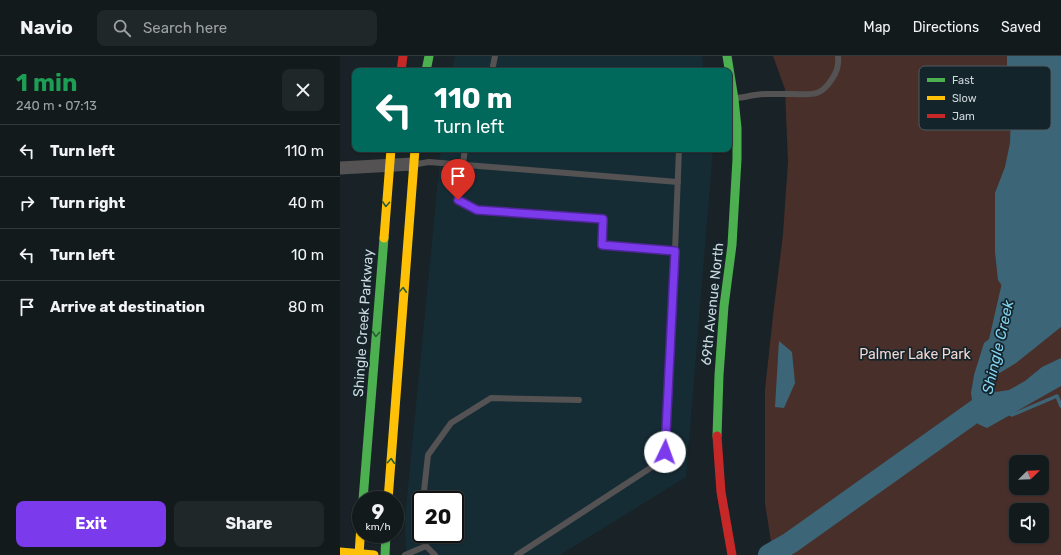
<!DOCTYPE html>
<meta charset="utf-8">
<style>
body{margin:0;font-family:Rubik,sans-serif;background:#202729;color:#f1f3f6;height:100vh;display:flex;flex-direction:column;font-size:15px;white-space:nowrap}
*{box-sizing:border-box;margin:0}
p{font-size:13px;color:#9da1a3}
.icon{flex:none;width:22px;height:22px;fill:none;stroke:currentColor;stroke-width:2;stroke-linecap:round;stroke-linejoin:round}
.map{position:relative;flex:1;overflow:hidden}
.side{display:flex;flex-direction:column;background:#131a1c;width:340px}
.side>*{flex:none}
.banner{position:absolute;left:12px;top:12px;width:380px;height:84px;border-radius:8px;box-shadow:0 1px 3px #0004,0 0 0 1px #32383b;background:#00695c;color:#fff;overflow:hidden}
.needle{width:26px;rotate:67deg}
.fabs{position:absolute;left:669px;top:399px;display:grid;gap:8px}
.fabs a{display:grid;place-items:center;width:40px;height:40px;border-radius:8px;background:#131a1c;box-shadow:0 1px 3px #0004,0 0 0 1px #32383b;font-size:20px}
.speed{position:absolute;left:12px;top:435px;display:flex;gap:8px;font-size:20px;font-weight:700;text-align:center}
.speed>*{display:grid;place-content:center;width:52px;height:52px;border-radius:50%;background:#131a1c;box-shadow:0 1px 3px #0004,0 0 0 1px #32383b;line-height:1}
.speed small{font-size:10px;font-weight:400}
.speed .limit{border:2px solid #111;border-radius:6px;background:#fff;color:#111}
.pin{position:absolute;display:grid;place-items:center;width:34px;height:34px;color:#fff;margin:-41px -17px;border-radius:50% 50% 50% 0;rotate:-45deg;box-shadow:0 0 4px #0007}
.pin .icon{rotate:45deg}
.me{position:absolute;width:44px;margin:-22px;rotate:3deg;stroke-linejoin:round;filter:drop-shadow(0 0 3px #0008)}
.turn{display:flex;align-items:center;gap:14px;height:84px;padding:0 16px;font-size:18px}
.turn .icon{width:52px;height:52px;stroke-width:2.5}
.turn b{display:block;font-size:28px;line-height:34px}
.round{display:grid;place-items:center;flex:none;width:42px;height:42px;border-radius:8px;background:#202729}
.summary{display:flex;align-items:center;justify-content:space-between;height:68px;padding:0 16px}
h1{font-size:24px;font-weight:700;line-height:30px;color:#1e9e55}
.cta{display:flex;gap:8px;margin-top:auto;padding:8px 16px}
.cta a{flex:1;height:46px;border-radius:8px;background:#7c3aed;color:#fff;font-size:16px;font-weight:700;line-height:46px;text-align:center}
.cta a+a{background:#202729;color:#f1f3f6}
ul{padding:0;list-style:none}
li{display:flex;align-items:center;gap:12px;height:52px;padding:0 16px;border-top:1px solid #32383b}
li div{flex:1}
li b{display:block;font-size:15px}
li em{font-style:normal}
header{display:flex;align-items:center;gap:24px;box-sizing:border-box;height:56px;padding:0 20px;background:#131a1c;border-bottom:1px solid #32383b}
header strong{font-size:19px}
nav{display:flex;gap:22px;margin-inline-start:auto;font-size:14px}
.search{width:280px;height:36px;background:#202729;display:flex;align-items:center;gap:10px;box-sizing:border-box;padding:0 14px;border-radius:8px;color:#9da1a3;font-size:15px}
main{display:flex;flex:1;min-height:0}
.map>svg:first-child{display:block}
</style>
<header>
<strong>Navio</strong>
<div class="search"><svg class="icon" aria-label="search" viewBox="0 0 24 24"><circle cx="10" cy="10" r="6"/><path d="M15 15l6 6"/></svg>Search here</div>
<nav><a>Map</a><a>Directions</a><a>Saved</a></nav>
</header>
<main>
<section class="side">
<div class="summary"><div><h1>1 min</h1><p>240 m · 07:13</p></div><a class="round"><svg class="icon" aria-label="close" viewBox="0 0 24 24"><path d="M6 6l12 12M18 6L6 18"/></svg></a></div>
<ul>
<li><svg class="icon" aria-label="left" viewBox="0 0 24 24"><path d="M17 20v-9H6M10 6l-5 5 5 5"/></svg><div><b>Turn left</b></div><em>110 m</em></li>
<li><svg class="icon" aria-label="right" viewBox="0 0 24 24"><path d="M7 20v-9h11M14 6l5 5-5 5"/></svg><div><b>Turn right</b></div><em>40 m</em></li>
<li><svg class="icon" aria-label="left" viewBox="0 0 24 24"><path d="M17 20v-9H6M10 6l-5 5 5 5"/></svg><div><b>Turn left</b></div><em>10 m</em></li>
<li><svg class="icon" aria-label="arrive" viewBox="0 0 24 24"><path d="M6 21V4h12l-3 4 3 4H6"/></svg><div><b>Arrive at destination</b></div><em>80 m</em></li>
</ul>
<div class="cta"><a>Exit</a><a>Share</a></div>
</section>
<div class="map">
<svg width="721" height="499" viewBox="0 0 721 499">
<rect width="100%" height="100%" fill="#192226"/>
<!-- built -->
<g fill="#162c35" fill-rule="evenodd">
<path d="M 115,0 L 362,0 L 364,15 L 112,15 Z"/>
<path d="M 101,93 L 373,93 L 346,421 L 220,499 L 66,499 L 65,463 ZM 81,444 L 115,444 L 115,478 L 81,478 Z"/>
</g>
<!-- green -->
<path fill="#492f2a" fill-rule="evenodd" d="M 433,0 L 721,0 L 721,499 L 433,499 L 425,447 L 425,334 L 433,260 L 443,178 L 448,106 L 445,33 ZM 676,406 L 702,406 L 702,432 L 676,432 ZM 676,454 L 702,454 L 702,480 L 676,480 Z"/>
<!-- water -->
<g fill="#3c6678">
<path d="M 667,0 L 721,0 L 721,271 L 676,307 L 658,318 L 651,331 L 656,336 L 669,334 L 685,325 L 702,311 L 721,302 L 721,330 L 647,372 L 638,368 L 634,358 L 631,337 L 634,319 L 644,287 L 663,272 L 669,259 L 672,249 L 665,234 L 658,224 L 655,196 L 655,137 L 665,111 L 670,87 L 671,58 L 667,26 Z"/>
<path d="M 439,285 L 452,296 L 455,327 L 444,352 L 435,351 Z"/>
</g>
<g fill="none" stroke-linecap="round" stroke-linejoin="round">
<!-- stream -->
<path stroke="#3c6678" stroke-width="3.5" d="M 668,357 L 672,359 L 717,340 L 721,350"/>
<!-- river -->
<g stroke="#3c6678" stroke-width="22">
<path d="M 659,289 L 676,215"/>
<path d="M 429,499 L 450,487 L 644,349"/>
</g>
<!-- lane -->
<g stroke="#545252" stroke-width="6">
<path d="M 152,15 L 155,0"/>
<path d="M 396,42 C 406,41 417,38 427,38 C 435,38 443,38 452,38 C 471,38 480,42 492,23 C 497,16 499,9 498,0"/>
<path d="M 125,93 L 118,144 L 137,155 L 263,163 L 262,189 L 335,195 L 339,93 L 335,93"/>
<path d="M 77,108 L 89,106 L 338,126"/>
<path d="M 83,444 L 88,399 L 111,367 L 151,342 L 239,344"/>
<path d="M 81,464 L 81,471"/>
<path d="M 83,478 L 86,490"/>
<path d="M 65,499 L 86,490 L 95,499"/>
<path d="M 177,499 L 318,407 L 325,396 L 335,195"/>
</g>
<!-- street -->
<path stroke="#545252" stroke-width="13" d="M 0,112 L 73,108"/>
<!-- fast -->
<g stroke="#4caf50" stroke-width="9">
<path d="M 86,15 L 89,0"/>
<path d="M 377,380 L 379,319 L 384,250 L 392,189 L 397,103 L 397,72 L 394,43 L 387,0"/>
<path d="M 23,444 L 44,182"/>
<path d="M 45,499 L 46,478"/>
</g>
<!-- slow -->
<g stroke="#ffc107" stroke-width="9">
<path d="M 44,182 L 51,93"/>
<path d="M 48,444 L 75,93"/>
<path d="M 0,496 L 34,499"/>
<path d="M 19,499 L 21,469"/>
</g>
<!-- jam -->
<g stroke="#c62828" stroke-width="9">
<path d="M 61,15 L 63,0"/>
<path d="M 377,380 L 381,436 L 392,499"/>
</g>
</g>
<!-- one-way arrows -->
<defs><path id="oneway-chevron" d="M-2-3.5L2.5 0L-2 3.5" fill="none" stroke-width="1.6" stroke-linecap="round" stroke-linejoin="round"/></defs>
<g stroke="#2a5c3a">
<use href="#oneway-chevron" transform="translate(46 148) rotate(94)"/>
<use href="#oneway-chevron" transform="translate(63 234) rotate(-86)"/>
<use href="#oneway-chevron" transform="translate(36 278) rotate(94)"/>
<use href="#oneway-chevron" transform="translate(51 405) rotate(-86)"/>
</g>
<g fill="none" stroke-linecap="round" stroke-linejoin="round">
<!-- route casing -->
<g stroke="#51269a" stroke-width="10">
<path id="route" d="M 118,144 L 137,154 L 263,163 L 262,189 L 335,195 L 325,396"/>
</g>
<!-- route -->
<use href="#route" stroke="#7c3aed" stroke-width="7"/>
</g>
<g text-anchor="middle" stroke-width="3.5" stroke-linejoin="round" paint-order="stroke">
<!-- street labels -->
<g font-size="14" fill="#ced8dd" stroke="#14242b">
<text transform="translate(372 248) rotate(-84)" y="5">69th Avenue North</text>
<text transform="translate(23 267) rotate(-86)" y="5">Shingle Creek Parkway</text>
</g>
<!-- park labels -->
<g font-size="14" fill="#f5d6d1" stroke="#14242b">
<text x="575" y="303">Palmer Lake Park</text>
</g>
<!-- water labels -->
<g font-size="15" font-style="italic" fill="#85d4f3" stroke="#14242b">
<text transform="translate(658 291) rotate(-77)" y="5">Shingle Creek</text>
</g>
</g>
<!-- legend -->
<rect x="579" y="10" width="132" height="64" rx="6" fill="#14242b" stroke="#4c5a60" stroke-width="1"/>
<rect x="587" y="22" width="18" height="4" fill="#4caf50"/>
<rect x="587" y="40" width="18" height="4" fill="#ffc107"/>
<rect x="587" y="58" width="18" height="4" fill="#c62828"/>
<g font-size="11" fill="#ced8dd">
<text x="612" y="28">Fast</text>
<text x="612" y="46">Slow</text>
<text x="612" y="64">Jam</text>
</g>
</svg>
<div class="fabs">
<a><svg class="needle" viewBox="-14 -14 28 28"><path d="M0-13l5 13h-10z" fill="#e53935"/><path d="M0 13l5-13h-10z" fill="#9da1a3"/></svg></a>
<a><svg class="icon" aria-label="sound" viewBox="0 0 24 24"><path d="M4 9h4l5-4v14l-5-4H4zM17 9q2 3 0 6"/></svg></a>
</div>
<div class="speed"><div>9<small>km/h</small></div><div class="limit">20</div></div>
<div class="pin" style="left:118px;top:144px;background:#d93025"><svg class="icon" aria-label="arrive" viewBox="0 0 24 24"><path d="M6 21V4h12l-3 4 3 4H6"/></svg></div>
<svg class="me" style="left:325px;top:396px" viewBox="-20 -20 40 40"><circle r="19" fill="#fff"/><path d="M0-13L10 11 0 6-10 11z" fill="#7c3aed"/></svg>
<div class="banner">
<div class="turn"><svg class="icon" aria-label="left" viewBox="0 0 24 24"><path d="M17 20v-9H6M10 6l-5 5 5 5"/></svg><div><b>110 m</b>Turn left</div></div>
</div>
</div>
</main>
